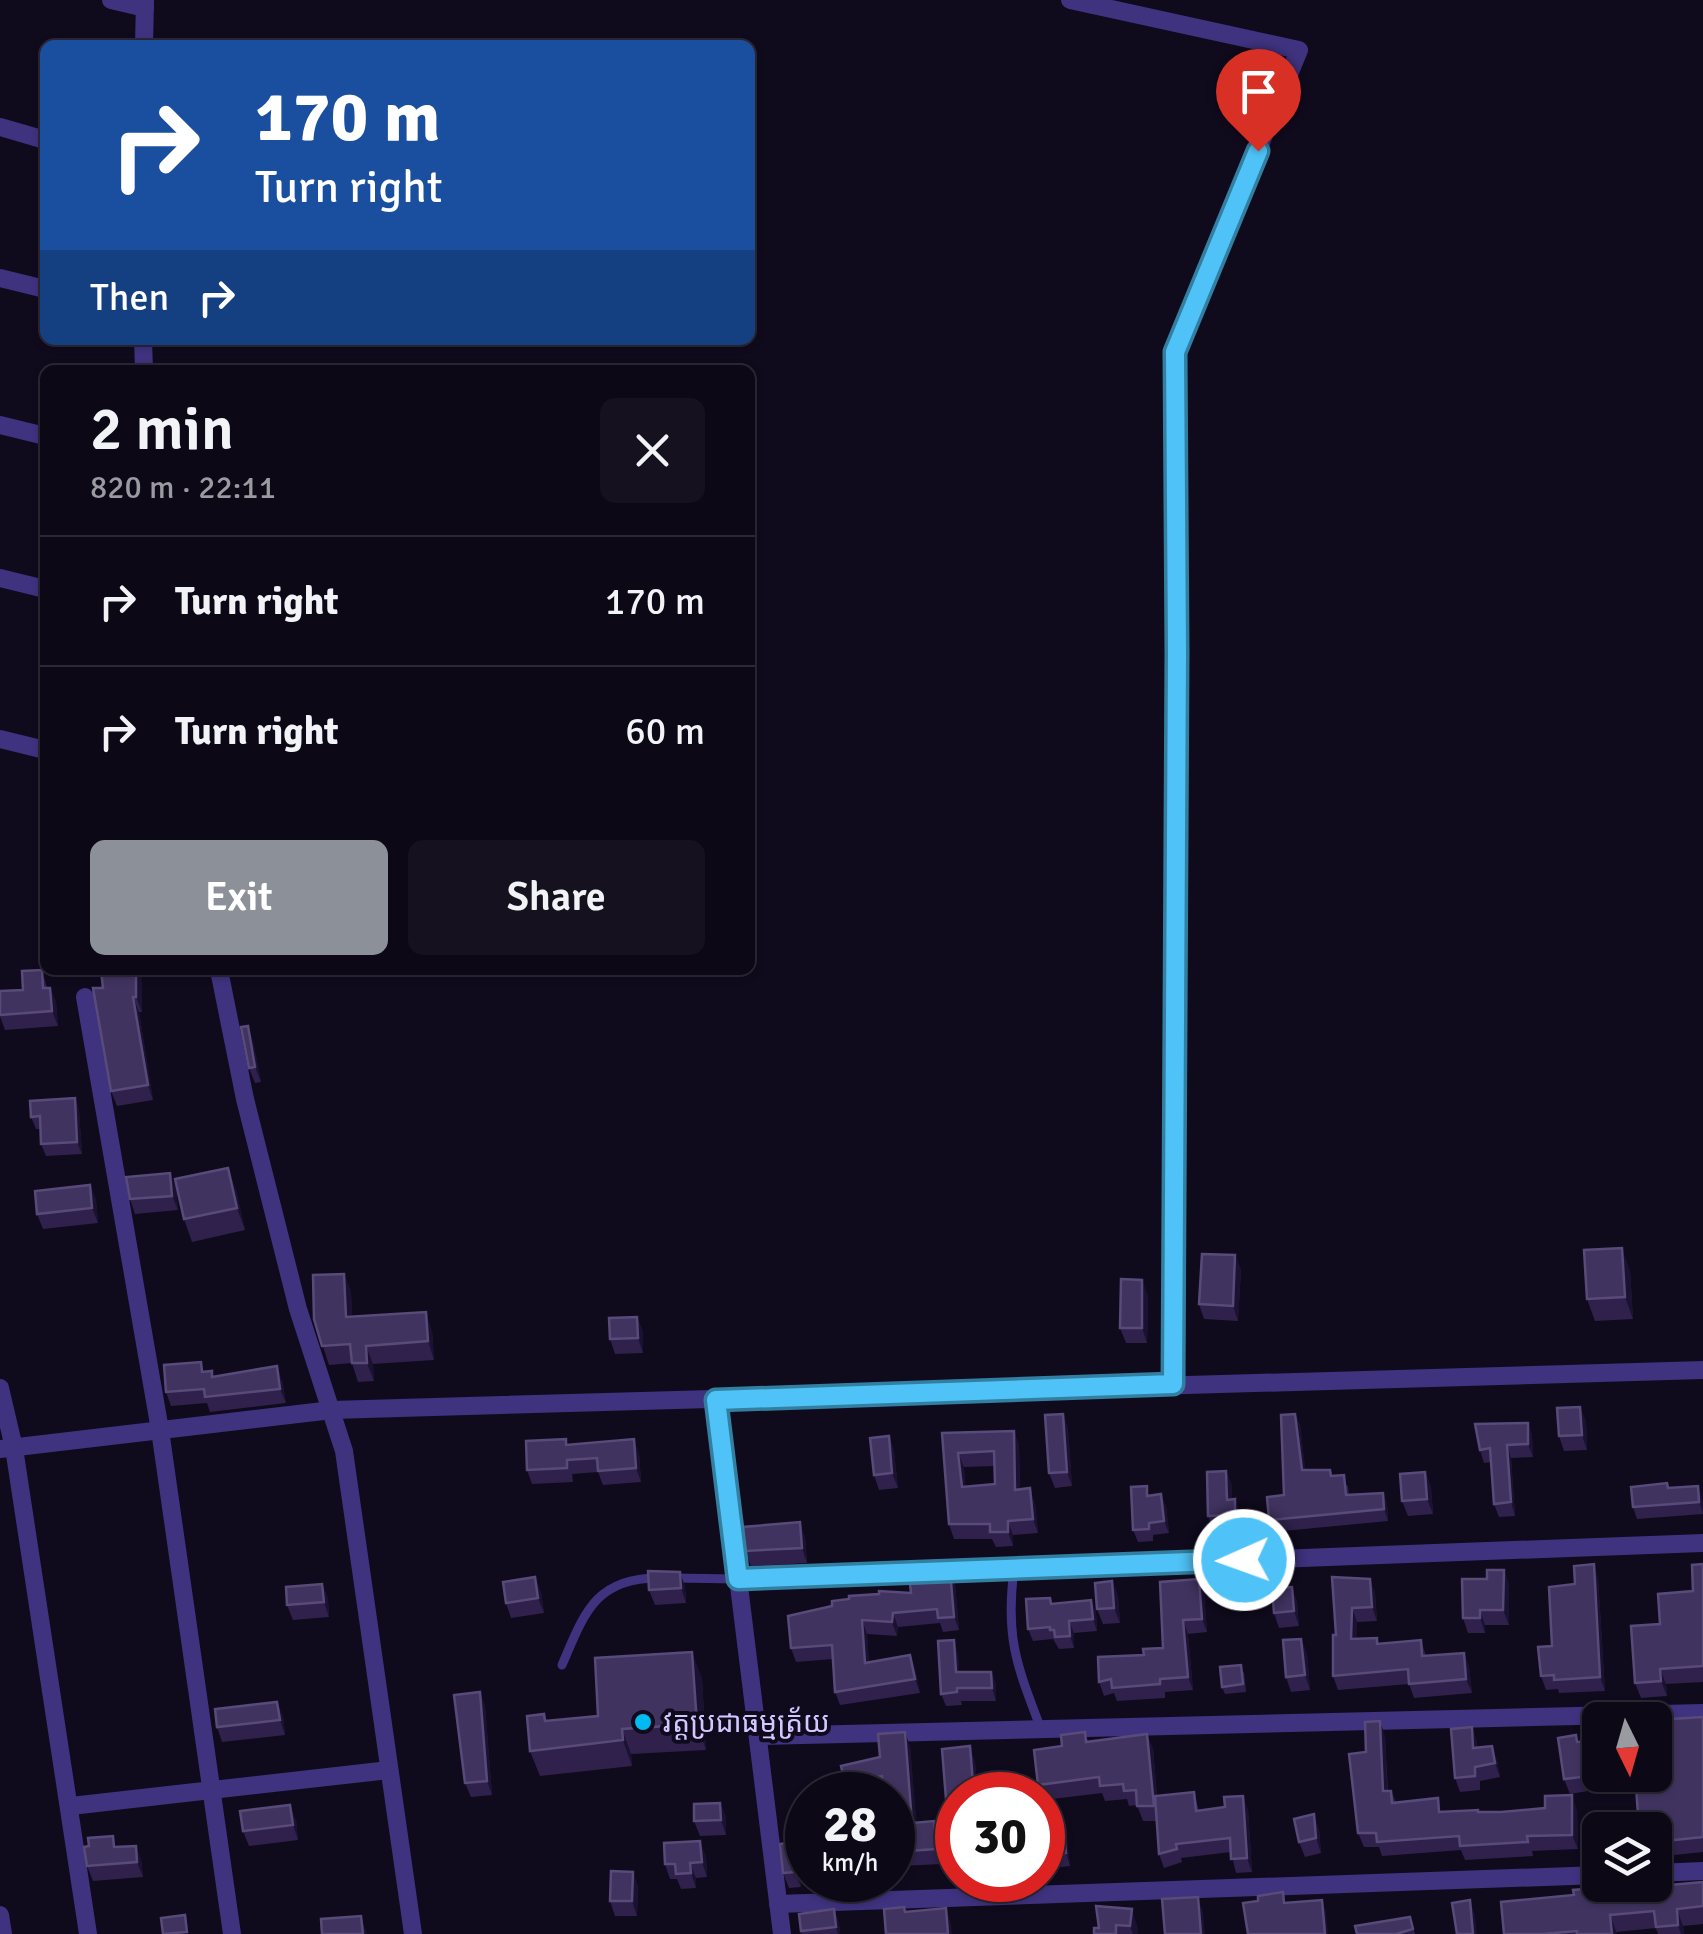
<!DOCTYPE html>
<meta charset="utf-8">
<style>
body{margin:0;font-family:Signika,"Noto Sans Khmer",sans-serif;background:#15111f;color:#f1f3f6;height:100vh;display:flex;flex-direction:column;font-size:38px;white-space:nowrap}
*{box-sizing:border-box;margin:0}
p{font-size:32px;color:#9a9aa1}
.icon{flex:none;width:55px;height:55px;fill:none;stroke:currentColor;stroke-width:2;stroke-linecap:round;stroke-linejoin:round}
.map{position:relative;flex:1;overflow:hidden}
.drawer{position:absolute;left:40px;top:365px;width:715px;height:610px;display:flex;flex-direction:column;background:#0c0816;border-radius:15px;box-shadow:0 2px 8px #0004,0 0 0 2px #2c2935}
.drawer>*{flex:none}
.banner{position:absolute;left:40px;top:40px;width:715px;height:305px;border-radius:15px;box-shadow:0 2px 8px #0004,0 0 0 2px #2c2935;background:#1a4fa0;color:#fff;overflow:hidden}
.needle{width:65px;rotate:175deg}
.buttons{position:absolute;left:1582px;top:1702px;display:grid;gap:20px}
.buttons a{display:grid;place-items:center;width:90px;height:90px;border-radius:15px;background:#0c0816;box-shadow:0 2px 8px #0004,0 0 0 2px #2c2935;font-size:50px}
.speed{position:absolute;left:785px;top:1772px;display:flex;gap:20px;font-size:50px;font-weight:700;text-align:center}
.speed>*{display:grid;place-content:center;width:130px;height:130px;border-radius:50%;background:#0c0816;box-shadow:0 2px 8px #0004,0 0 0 2px #2c2935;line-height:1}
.speed small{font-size:25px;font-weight:400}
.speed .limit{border:15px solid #d22;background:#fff;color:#111}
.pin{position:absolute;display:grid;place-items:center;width:85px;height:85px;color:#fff;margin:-102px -42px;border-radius:50% 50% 50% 0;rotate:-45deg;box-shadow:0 0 10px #0007}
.pin .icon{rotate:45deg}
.me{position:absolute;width:110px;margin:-55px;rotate:268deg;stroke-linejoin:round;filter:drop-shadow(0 0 8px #0008)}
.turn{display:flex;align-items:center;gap:35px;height:210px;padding:0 50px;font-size:45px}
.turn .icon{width:130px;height:130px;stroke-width:2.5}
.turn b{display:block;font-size:70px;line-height:85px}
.then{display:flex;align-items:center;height:95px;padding:0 50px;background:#0003;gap:20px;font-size:38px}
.round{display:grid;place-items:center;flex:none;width:105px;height:105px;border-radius:15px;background:#15111f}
.headline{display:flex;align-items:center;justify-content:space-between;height:170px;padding:0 50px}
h1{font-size:60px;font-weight:600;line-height:75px}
.primary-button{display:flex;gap:20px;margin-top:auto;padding:20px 50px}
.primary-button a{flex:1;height:115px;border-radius:15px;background:#8c9099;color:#fff;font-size:40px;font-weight:600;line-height:115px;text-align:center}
.primary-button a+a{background:#15111f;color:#f1f3f6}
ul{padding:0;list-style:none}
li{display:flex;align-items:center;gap:30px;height:130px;padding:0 50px;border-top:2px solid #2c2935}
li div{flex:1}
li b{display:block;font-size:38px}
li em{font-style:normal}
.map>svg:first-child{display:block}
</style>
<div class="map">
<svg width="1703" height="1934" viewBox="0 0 1703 1934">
<rect width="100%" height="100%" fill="#100a1d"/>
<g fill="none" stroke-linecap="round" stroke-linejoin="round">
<!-- lane -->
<g stroke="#3f327f" stroke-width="9">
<path d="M 1014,1569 C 1005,1638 1017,1666 1041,1729"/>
<path d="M 673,1578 L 738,1579"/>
<path d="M 562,1665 C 584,1614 595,1578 658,1578"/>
</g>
<!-- street -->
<g stroke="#3f327f" stroke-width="18">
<path d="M 111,0 L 145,8"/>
<path d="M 1070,0 L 1299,50 L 1175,352 L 1177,653 L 1173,1384"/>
<path d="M 144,45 L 145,0"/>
<path d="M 0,127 L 45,140"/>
<path d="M 0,278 L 45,289"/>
<path d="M 143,340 L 144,370"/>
<path d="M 0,425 L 45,436"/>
<path d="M 0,578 L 45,589"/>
<path d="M 0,739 L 45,750"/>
<path d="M 219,970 L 245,1099 L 298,1309 L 344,1451 L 413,1934"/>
<path d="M 85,997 L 160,1430 L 232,1934"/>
<path d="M 0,1388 L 14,1448 L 88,1934"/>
<path d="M 716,1400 L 782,1934"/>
<path d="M 0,1449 L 332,1410 L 1703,1370"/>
<path d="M 739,1579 L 1703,1543"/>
<path d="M 758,1736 L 1703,1713"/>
<path d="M 71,1806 L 389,1770"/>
<path d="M 1655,1873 L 1703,1871"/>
<path d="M 778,1904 L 1600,1875"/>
<path d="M 0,1915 L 3,1934"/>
</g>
</g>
<!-- wall -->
<g fill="#2f214c" fill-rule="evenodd">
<path d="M 42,970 L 47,988 L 50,988 L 56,1002 L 58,1026 L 5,1030 L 0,1016 L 0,991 L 23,990 Z"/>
<path d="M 101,970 L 141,970 L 142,1012 L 139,1012 L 153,1100 L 117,1106 L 111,1091 Z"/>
<path d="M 253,1041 L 261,1082 L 255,1083 L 249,1068 Z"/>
<path d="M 75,1098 L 79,1110 L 82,1154 L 46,1156 L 41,1144 L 41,1129 L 36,1129 L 31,1117 Z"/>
<path d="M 90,1185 L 96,1200 L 98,1223 L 43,1229 L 37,1214 Z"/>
<path d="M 176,1188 L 178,1210 L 135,1214 L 130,1199 Z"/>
<path d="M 236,1190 L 245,1230 L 192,1242 L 184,1219 Z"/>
<path d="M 1235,1255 L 1241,1270 L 1238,1321 L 1204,1319 L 1199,1304 Z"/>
<path d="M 1630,1270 L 1633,1319 L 1595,1321 L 1587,1299 Z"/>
<path d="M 344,1274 L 351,1292 L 352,1317 L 432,1331 L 434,1360 L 373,1364 L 374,1381 L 358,1382 L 352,1363 L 329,1365 L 314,1319 Z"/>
<path d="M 1148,1295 L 1147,1343 L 1126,1343 L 1120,1328 Z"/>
<path d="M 637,1317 L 643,1332 L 643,1353 L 615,1354 L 610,1339 Z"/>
<path d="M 201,1362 L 204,1372 L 214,1377 L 282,1380 L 286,1403 L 210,1412 L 207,1403 L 171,1406 L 166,1392 Z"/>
<path d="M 1580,1407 L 1586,1422 L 1587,1450 L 1564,1451 L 1559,1436 Z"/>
<path d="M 1063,1414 L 1068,1429 L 1072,1486 L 1055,1488 L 1049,1473 Z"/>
<path d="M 1295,1414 L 1300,1425 L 1305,1470 L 1333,1476 L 1348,1486 L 1349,1495 L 1383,1493 L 1387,1504 L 1388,1521 L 1273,1532 L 1269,1520 L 1284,1495 Z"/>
<path d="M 1528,1423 L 1532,1436 L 1533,1457 L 1511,1458 L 1515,1516 L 1499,1517 L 1494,1504 L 1491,1462 L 1484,1463 L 1480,1450 Z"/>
<path d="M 1014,1431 L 1019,1445 L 1020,1489 L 1035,1503 L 1038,1533 L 1013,1535 L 1013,1546 L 996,1547 L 992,1539 L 954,1539 L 949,1524 L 942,1433 ZM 995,1466 L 995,1484 L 965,1487 L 964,1467 Z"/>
<path d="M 889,1436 L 894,1451 L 898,1488 L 879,1490 L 874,1475 Z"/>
<path d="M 568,1445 L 639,1453 L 641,1482 L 603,1485 L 598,1472 L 572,1474 L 573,1482 L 532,1484 L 527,1470 Z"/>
<path d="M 1226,1471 L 1232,1486 L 1232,1499 L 1235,1499 L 1240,1514 L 1241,1530 L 1214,1531 L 1208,1516 Z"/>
<path d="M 1425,1472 L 1431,1487 L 1433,1514 L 1408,1516 L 1402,1501 Z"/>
<path d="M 1698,1486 L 1702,1498 L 1703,1514 L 1637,1519 L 1633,1507 L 1669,1488 Z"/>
<path d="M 1150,1495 L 1166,1506 L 1169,1533 L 1153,1535 L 1153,1541 L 1138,1542 L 1133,1530 Z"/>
<path d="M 805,1537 L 807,1563 L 751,1566 L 745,1551 Z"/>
<path d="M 1703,1564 L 1703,1682 L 1666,1684 L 1667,1696 L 1641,1698 L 1635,1683 L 1660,1624 L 1693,1591 Z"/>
<path d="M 1504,1570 L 1509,1585 L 1509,1625 L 1485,1625 L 1485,1633 L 1468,1633 L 1463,1618 L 1487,1579 Z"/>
<path d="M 680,1572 L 685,1587 L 686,1603 L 655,1605 L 649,1590 Z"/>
<path d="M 1598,1578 L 1605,1691 L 1559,1693 L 1558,1689 L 1546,1690 L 1541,1676 L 1575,1584 Z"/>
<path d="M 1199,1579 L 1204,1593 L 1207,1632 L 1188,1634 L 1193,1690 L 1165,1692 L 1165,1698 L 1117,1701 L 1114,1693 L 1104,1696 L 1099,1682 L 1163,1648 Z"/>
<path d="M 1370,1579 L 1375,1593 L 1377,1621 L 1357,1622 L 1356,1639 L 1377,1638 L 1379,1643 L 1421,1640 L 1426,1656 L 1464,1653 L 1469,1667 L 1472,1693 L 1414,1698 L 1409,1684 L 1338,1690 L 1333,1676 L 1336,1635 Z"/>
<path d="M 1112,1581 L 1118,1596 L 1120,1623 L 1103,1624 L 1097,1609 Z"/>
<path d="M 322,1584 L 328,1599 L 329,1617 L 293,1620 L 287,1605 Z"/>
<path d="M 955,1584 L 959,1630 L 943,1632 L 940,1623 L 898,1627 L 897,1636 L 867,1634 L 869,1663 L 915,1669 L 920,1693 L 840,1705 L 835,1692 L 833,1659 L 796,1662 L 791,1648 L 911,1593 Z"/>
<path d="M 1292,1587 L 1297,1602 L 1299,1626 L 1279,1628 L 1274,1613 Z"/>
<path d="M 541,1592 L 544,1613 L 511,1618 L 506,1603 Z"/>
<path d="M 1091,1600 L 1096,1613 L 1097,1631 L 1074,1633 L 1074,1648 L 1059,1649 L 1053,1639 L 1033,1641 L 1028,1629 L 1053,1604 Z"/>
<path d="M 1301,1639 L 1307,1654 L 1310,1690 L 1291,1692 L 1286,1677 Z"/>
<path d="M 958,1653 L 959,1672 L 991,1672 L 996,1684 L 996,1701 L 961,1701 L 962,1705 L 946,1706 L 941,1694 Z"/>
<path d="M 1244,1672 L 1246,1692 L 1225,1694 L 1222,1687 Z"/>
<path d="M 702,1678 L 706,1750 L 631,1754 L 632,1766 L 540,1776 L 530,1751 L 544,1714 L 547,1721 L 598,1716 Z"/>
<path d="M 480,1692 L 485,1706 L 492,1795 L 471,1797 L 465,1783 Z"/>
<path d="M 283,1716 L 285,1735 L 222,1742 L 217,1727 Z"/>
<path d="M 1703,1717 L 1703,1852 L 1655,1857 L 1655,1830 L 1637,1798 L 1632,1783 L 1587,1788 L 1588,1791 L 1570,1794 L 1564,1779 L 1578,1742 L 1600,1740 L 1600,1775 L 1655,1775 Z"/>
<path d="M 1085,1732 L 1088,1741 L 1153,1748 L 1157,1796 L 1194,1792 L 1199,1811 L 1248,1809 L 1252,1872 L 1236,1873 L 1231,1852 L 1181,1858 L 1182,1862 L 1164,1868 L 1159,1854 L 1157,1821 L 1143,1821 L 1137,1805 L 1129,1806 L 1127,1799 L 1105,1801 L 1102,1793 L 1044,1800 L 1038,1785 L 1062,1746 Z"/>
<path d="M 1385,1736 L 1388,1791 L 1391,1791 L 1396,1802 L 1443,1811 L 1501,1812 L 1577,1810 L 1578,1849 L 1532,1851 L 1533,1856 L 1465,1860 L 1461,1850 L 1382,1856 L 1379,1847 L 1364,1847 L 1358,1833 Z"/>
<path d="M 1477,1741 L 1477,1748 L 1497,1760 L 1500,1777 L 1480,1781 L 1480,1790 L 1460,1792 L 1455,1778 Z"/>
<path d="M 910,1746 L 916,1822 L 934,1821 L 940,1836 L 942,1864 L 900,1866 L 895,1852 L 892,1795 L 883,1792 L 869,1795 L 849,1795 L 845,1784 L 880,1757 Z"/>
<path d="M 975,1761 L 978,1795 L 958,1795 L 958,1813 L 952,1814 L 946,1799 Z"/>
<path d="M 720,1803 L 726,1817 L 726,1835 L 700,1836 L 694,1821 Z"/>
<path d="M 1042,1806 L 1047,1818 L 1048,1828 L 1067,1839 L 1070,1866 L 1042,1869 Z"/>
<path d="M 296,1820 L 298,1840 L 249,1846 L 243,1831 Z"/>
<path d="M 1319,1829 L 1321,1853 L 1305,1857 L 1299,1842 Z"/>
<path d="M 792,1842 L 797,1857 L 801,1887 L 789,1888 L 783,1873 Z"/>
<path d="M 136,1846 L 141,1860 L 143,1877 L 93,1881 L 87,1866 L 117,1847 Z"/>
<path d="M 706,1856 L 707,1877 L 696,1878 L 696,1888 L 681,1889 L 677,1879 L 670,1879 L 665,1864 Z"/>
<path d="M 633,1872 L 638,1887 L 637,1916 L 615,1916 L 610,1901 Z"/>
<path d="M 1703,1882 L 1703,1924 L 1683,1926 L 1684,1934 L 1658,1934 L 1656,1928 L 1616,1932 L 1617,1934 L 1504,1934 L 1574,1895 Z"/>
<path d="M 1096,1906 L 1138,1928 L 1138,1934 L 1094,1934 L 1099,1928 Z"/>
<path d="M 834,1909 L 839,1924 L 840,1934 L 802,1934 L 801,1931 Z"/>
<path d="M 1410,1917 L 1415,1934 L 1357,1934 Z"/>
</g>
<!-- shaded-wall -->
<g fill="#1b1131">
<path d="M 136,970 L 141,970 L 142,1012 L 136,997 Z"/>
<path d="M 50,988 L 56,1002 L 58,1026 L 52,1011 Z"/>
<path d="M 133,997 L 139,1012 L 153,1100 L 148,1085 Z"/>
<path d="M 248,1026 L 253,1041 L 261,1082 L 255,1067 Z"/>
<path d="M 75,1098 L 79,1110 L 82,1154 L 77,1142 Z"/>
<path d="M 228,1168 L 236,1190 L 245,1230 L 237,1208 Z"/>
<path d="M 170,1173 L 176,1188 L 178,1210 L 172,1196 Z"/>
<path d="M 90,1185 L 96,1200 L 98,1223 L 92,1208 Z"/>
<path d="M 1622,1248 L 1630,1270 L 1633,1319 L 1625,1297 Z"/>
<path d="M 1235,1255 L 1241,1270 L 1238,1321 L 1233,1306 Z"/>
<path d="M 344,1274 L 351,1292 L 353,1336 L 346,1317 Z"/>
<path d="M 1142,1280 L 1148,1295 L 1147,1343 L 1142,1328 Z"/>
<path d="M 426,1312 L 432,1331 L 434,1360 L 428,1341 Z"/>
<path d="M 637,1317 L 643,1332 L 643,1353 L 638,1338 Z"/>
<path d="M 366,1346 L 373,1364 L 374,1381 L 367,1363 Z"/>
<path d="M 277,1366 L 282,1380 L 286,1403 L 280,1389 Z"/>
<path d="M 1580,1407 L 1586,1422 L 1587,1450 L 1582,1435 Z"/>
<path d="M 1063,1414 L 1068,1429 L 1072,1486 L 1067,1472 Z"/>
<path d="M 1295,1414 L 1300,1425 L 1307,1482 L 1302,1470 Z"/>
<path d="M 1528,1423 L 1532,1436 L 1533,1457 L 1528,1444 Z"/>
<path d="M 1014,1431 L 1019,1445 L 1020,1504 L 1015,1490 Z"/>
<path d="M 889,1436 L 894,1451 L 898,1488 L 892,1473 Z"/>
<path d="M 634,1439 L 639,1453 L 641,1482 L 636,1468 Z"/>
<path d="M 1507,1445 L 1511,1458 L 1515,1516 L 1511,1502 Z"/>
<path d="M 958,1453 L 964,1467 L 967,1502 L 962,1487 Z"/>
<path d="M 1226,1471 L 1232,1486 L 1232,1515 L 1227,1500 Z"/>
<path d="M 1425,1472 L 1431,1487 L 1433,1514 L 1427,1499 Z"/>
<path d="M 1698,1486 L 1702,1498 L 1703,1513 L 1699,1502 Z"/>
<path d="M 1030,1488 L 1035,1503 L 1038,1533 L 1033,1519 Z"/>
<path d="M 1383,1493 L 1387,1504 L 1388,1521 L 1384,1509 Z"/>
<path d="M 1161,1494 L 1166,1506 L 1169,1533 L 1164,1521 Z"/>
<path d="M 1235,1499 L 1240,1514 L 1241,1530 L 1235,1515 Z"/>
<path d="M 1008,1521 L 1013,1535 L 1013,1546 L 1008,1532 Z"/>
<path d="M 800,1522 L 805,1537 L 807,1563 L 802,1548 Z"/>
<path d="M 1594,1564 L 1598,1578 L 1605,1691 L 1600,1677 Z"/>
<path d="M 950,1570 L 955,1584 L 959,1630 L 954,1617 Z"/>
<path d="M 1504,1570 L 1509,1585 L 1509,1625 L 1503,1610 Z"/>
<path d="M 680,1572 L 685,1587 L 686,1603 L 681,1588 Z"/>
<path d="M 535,1577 L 541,1592 L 544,1613 L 538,1598 Z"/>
<path d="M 1199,1579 L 1204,1593 L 1207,1632 L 1202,1619 Z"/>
<path d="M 1370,1579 L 1375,1593 L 1377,1621 L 1372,1607 Z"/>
<path d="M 1112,1581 L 1118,1596 L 1120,1623 L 1114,1608 Z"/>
<path d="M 322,1584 L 328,1599 L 329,1617 L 324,1602 Z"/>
<path d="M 1292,1587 L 1297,1602 L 1299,1626 L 1294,1611 Z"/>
<path d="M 1091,1600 L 1096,1613 L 1097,1631 L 1093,1619 Z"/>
<path d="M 1352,1608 L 1357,1622 L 1356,1653 L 1351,1639 Z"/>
<path d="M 1480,1610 L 1485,1625 L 1485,1633 L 1480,1618 Z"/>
<path d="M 893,1613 L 898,1627 L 897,1636 L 892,1622 Z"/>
<path d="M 862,1620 L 867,1634 L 870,1677 L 865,1663 Z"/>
<path d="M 1183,1620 L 1188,1634 L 1193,1690 L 1188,1677 Z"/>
<path d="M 1069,1621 L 1074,1633 L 1074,1648 L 1070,1636 Z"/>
<path d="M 1301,1639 L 1307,1654 L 1310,1690 L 1305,1675 Z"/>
<path d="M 954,1640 L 958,1653 L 960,1685 L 956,1672 Z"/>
<path d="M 692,1652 L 702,1678 L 706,1750 L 697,1724 Z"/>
<path d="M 1464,1653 L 1469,1667 L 1472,1693 L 1466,1679 Z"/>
<path d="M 910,1655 L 915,1669 L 920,1693 L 915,1679 Z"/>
<path d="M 1660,1669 L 1666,1684 L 1667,1696 L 1661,1681 Z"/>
<path d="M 991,1672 L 996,1684 L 996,1701 L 992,1688 Z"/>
<path d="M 480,1692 L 485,1706 L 492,1795 L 487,1781 Z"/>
<path d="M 277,1702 L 283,1716 L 285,1735 L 280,1720 Z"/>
<path d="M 1380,1721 L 1385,1736 L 1388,1805 L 1383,1791 Z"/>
<path d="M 1472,1727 L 1477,1741 L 1478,1762 L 1473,1748 Z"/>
<path d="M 622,1729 L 631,1754 L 632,1766 L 623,1740 Z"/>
<path d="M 905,1732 L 910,1746 L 918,1838 L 912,1823 Z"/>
<path d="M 1147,1734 L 1153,1748 L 1159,1821 L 1154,1806 Z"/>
<path d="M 970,1746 L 975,1761 L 978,1795 L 974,1795 Z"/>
<path d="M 1492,1746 L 1497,1760 L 1500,1777 L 1495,1763 Z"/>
<path d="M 1572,1795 L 1577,1810 L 1578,1849 L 1572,1835 Z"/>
<path d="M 1243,1796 L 1248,1809 L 1252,1872 L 1247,1858 Z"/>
<path d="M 720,1803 L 726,1817 L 726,1835 L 721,1820 Z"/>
<path d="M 290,1805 L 296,1820 L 298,1840 L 293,1825 Z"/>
<path d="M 1042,1806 L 1047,1818 L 1049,1841 L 1045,1828 Z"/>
<path d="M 1314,1814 L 1319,1829 L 1321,1853 L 1316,1838 Z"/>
<path d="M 934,1821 L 940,1836 L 942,1864 L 936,1849 Z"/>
<path d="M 1063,1826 L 1067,1839 L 1070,1866 L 1066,1853 Z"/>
<path d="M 700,1841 L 706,1856 L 707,1877 L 702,1862 Z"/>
<path d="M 792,1842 L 797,1857 L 801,1887 L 795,1872 Z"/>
<path d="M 136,1846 L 141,1860 L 143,1877 L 137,1862 Z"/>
<path d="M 690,1863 L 696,1878 L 696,1888 L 691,1873 Z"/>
<path d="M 633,1872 L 638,1887 L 637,1916 L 632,1901 Z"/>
<path d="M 1198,1897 L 1203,1912 L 1205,1934 L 1201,1934 Z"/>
<path d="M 1322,1900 L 1326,1912 L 1328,1934 L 1325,1934 Z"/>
<path d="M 1470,1900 L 1475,1915 L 1477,1934 L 1473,1934 Z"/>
<path d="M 946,1908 L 951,1923 L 952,1934 L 948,1934 Z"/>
<path d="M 834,1909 L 839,1924 L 840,1934 L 838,1934 L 836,1927 Z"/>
<path d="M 1132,1909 L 1138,1928 L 1138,1934 L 1133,1934 L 1130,1926 Z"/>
<path d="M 1677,1909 L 1683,1926 L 1684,1934 L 1681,1934 L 1678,1925 Z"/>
<path d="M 1610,1915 L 1617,1934 L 1612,1934 Z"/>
<path d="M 361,1916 L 367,1934 L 363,1934 Z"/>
</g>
<!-- building -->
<g fill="#413360" stroke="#584a79" stroke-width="2.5" fill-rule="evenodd">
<path d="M 42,970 L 43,988 L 50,988 L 52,1011 L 0,1015 L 0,991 L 23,990 L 22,971 Z"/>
<path d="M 101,970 L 136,970 L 136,997 L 133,997 L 148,1085 L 111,1091 L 93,988 L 103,988 Z"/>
<path d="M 248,1026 L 255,1067 L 249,1068 L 241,1027 Z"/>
<path d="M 75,1098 L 77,1142 L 41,1144 L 40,1116 L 31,1117 L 30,1101 Z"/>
<path d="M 228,1168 L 237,1208 L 184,1219 L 175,1179 Z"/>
<path d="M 170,1173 L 172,1196 L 130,1199 L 126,1177 Z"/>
<path d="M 90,1185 L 92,1208 L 37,1214 L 35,1191 Z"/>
<path d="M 1622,1248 L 1625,1297 L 1587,1299 L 1584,1250 Z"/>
<path d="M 1202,1254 L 1235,1255 L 1233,1306 L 1199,1304 Z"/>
<path d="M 344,1274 L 346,1317 L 426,1312 L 428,1341 L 366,1346 L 367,1363 L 352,1363 L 350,1344 L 322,1346 L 314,1319 L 313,1275 Z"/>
<path d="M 1121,1279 L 1142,1280 L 1142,1328 L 1120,1328 Z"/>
<path d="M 637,1317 L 638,1338 L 610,1339 L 609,1318 Z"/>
<path d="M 201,1362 L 202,1372 L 212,1371 L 212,1377 L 277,1366 L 280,1389 L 205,1397 L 204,1389 L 166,1392 L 164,1365 Z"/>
<path d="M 1580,1407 L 1582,1435 L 1559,1436 L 1557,1408 Z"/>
<path d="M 1063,1414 L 1067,1472 L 1049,1473 L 1045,1415 Z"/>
<path d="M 1295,1414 L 1302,1470 L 1330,1470 L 1331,1476 L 1344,1475 L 1346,1495 L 1383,1493 L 1384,1509 L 1269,1520 L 1267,1497 L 1284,1495 L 1281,1415 Z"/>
<path d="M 1528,1423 L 1528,1444 L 1507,1445 L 1511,1502 L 1494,1504 L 1490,1448 L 1480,1450 L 1475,1424 Z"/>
<path d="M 1014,1431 L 1015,1490 L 1030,1488 L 1033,1519 L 1008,1521 L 1008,1532 L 990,1532 L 990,1524 L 949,1524 L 942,1433 ZM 994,1451 L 995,1484 L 962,1487 L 958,1453 Z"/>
<path d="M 889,1436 L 892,1473 L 874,1475 L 870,1438 Z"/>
<path d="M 566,1439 L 566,1445 L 634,1439 L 636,1468 L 598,1471 L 597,1458 L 567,1460 L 567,1468 L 527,1470 L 526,1441 Z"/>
<path d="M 1226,1471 L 1227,1500 L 1235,1499 L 1235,1515 L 1208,1516 L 1207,1472 Z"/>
<path d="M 1425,1472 L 1427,1499 L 1402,1501 L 1400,1474 Z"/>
<path d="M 1667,1483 L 1668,1488 L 1698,1486 L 1699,1502 L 1633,1507 L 1631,1487 Z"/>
<path d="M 1147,1486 L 1147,1496 L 1161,1494 L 1164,1521 L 1149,1523 L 1149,1529 L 1133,1530 L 1131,1487 Z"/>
<path d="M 800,1522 L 802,1548 L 745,1551 L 743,1527 Z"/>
<path d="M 1594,1564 L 1600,1677 L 1554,1680 L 1554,1675 L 1541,1676 L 1538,1647 L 1552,1646 L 1549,1587 L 1575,1584 L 1574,1566 Z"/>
<path d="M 1703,1564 L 1703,1666 L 1660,1669 L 1661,1681 L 1635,1683 L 1631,1626 L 1660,1624 L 1658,1594 L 1693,1591 L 1692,1565 Z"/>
<path d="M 950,1570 L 954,1617 L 938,1618 L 937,1609 L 893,1613 L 892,1622 L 862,1620 L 865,1663 L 910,1655 L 915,1679 L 835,1692 L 832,1645 L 791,1648 L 788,1616 L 832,1606 L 832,1601 L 849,1599 L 849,1596 L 879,1594 L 879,1591 L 911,1593 L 910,1584 L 935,1582 L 935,1571 Z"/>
<path d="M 1487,1570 L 1504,1570 L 1503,1610 L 1480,1610 L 1480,1618 L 1463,1618 L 1462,1579 L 1487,1579 Z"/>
<path d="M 648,1571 L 680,1572 L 681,1588 L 649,1590 Z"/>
<path d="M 535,1577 L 538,1598 L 506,1603 L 503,1582 Z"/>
<path d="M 1332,1577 L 1370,1579 L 1372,1607 L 1352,1608 L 1351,1639 L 1377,1638 L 1377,1644 L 1421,1640 L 1422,1656 L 1464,1653 L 1466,1679 L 1409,1684 L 1408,1669 L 1333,1676 L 1333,1635 L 1336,1635 Z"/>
<path d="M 1199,1579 L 1202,1619 L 1183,1620 L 1188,1677 L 1160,1679 L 1160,1684 L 1112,1688 L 1111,1679 L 1099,1682 L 1098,1657 L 1144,1655 L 1143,1649 L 1163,1648 L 1160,1582 Z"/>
<path d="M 1112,1581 L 1114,1608 L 1097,1609 L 1095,1583 Z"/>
<path d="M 322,1584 L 324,1602 L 287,1605 L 286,1587 Z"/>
<path d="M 1292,1587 L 1294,1611 L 1274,1613 L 1272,1588 Z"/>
<path d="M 1050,1598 L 1051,1604 L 1091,1600 L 1093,1619 L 1069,1621 L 1070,1636 L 1055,1637 L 1054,1630 L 1050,1630 L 1050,1627 L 1028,1629 L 1026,1599 Z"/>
<path d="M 1301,1639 L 1305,1675 L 1286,1677 L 1283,1640 Z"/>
<path d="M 954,1640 L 956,1672 L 991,1672 L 992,1688 L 957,1688 L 957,1692 L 941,1694 L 938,1641 Z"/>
<path d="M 692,1652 L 697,1724 L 622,1729 L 623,1740 L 530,1751 L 527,1716 L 544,1714 L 545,1721 L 598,1716 L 595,1658 Z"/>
<path d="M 1241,1665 L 1243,1684 L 1222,1687 L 1220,1667 Z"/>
<path d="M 480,1692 L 487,1781 L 465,1783 L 454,1695 Z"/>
<path d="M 277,1702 L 280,1720 L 217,1727 L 215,1709 Z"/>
<path d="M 1703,1717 L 1703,1837 L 1655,1842 L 1655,1830 L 1639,1830 L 1636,1786 L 1632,1786 L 1631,1775 L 1655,1775 L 1655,1720 Z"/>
<path d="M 1380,1721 L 1383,1791 L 1391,1791 L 1392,1803 L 1438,1798 L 1439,1812 L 1478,1810 L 1478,1812 L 1501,1812 L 1545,1808 L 1545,1796 L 1572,1795 L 1572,1835 L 1527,1836 L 1528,1842 L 1460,1846 L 1459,1836 L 1377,1842 L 1376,1833 L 1358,1833 L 1349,1754 L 1366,1752 L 1365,1722 Z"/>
<path d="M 1472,1727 L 1473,1748 L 1492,1746 L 1495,1763 L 1475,1767 L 1475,1776 L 1455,1778 L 1451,1729 Z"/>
<path d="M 905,1732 L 912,1823 L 934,1821 L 936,1849 L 895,1852 L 892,1795 L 883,1795 L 882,1776 L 845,1784 L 841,1766 L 880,1757 L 878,1734 Z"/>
<path d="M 1085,1732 L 1086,1742 L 1147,1734 L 1154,1806 L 1137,1806 L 1136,1790 L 1124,1791 L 1123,1784 L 1100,1786 L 1099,1777 L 1038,1785 L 1034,1750 L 1062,1746 L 1061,1735 Z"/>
<path d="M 1576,1735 L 1577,1742 L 1600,1740 L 1600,1771 L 1582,1773 L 1582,1777 L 1564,1779 L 1558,1738 Z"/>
<path d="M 970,1746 L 974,1795 L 958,1795 L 958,1798 L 946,1799 L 942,1749 Z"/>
<path d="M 1194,1792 L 1196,1811 L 1225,1807 L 1224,1797 L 1243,1796 L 1247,1858 L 1231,1859 L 1230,1838 L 1176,1844 L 1177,1849 L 1159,1854 L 1155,1796 Z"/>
<path d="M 720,1803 L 721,1820 L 694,1821 L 694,1804 Z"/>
<path d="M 290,1805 L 293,1825 L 243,1831 L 240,1811 Z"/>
<path d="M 1042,1808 L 1045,1828 L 1063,1826 L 1066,1853 L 1042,1856 Z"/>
<path d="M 1314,1814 L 1316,1838 L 1299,1842 L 1294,1819 Z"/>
<path d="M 113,1836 L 114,1847 L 136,1846 L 137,1862 L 87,1866 L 84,1847 L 89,1846 L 88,1838 Z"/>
<path d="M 700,1841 L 702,1862 L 690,1863 L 691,1873 L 676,1874 L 675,1864 L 665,1864 L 664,1843 Z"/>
<path d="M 792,1842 L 795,1872 L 783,1873 L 780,1844 Z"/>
<path d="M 611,1871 L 633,1872 L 632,1901 L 610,1901 Z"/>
<path d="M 1703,1882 L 1703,1906 L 1677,1909 L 1678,1925 L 1656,1927 L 1654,1911 L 1610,1915 L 1612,1934 L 1577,1934 L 1577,1931 L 1542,1934 L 1504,1934 L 1501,1902 L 1574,1895 L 1573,1890 L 1624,1886 L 1624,1889 Z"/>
<path d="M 1283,1892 L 1284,1903 L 1322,1900 L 1325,1934 L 1248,1934 L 1243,1903 L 1258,1901 L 1258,1896 Z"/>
<path d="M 1198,1897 L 1201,1934 L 1165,1934 L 1162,1899 Z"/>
<path d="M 1470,1900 L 1473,1934 L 1457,1934 L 1452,1903 Z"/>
<path d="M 1096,1906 L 1132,1909 L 1130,1926 L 1116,1925 L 1116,1934 L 1094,1934 L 1094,1928 L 1099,1928 Z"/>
<path d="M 904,1907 L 905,1912 L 946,1908 L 948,1934 L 886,1934 L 884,1909 Z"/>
<path d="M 834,1909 L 836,1927 L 801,1931 L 799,1914 Z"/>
<path d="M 185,1915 L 187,1932 L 163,1934 L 161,1918 Z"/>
<path d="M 361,1916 L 363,1934 L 322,1934 L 321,1919 Z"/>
<path d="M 1410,1917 L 1413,1929 L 1396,1934 L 1357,1934 L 1355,1926 Z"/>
</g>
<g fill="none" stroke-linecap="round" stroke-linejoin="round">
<!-- route casing -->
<g stroke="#337fa1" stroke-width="25">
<path id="route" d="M 1244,1560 L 738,1579 L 716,1400 L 1173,1384 L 1177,653 L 1175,352 L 1258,151"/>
</g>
<!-- route -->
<use href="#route" stroke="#4fc3f7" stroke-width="18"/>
</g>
<!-- markers -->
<circle fill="#00baf1" stroke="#100a1d" stroke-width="4" cx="643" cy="1722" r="10"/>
<g text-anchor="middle" stroke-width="8" stroke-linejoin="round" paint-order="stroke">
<!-- poi labels -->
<g font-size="28" fill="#d4c6ff" stroke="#100a1d" text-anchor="start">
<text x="663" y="1732">វត្តប្រជាធម្មត្រ័យ</text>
</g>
</g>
</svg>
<div class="buttons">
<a><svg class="needle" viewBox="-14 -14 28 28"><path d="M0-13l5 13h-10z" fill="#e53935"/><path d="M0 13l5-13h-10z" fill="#9a9aa1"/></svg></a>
<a><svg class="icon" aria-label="layers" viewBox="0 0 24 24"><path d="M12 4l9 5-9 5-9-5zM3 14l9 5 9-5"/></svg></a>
</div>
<div class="speed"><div>28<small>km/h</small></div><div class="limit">30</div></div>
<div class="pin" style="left:1258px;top:151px;background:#d93025"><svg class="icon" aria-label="arrive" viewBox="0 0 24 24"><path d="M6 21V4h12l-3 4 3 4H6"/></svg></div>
<svg class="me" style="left:1244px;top:1560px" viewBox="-20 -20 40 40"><circle r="17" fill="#4fc3f7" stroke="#fff" stroke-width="3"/><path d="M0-11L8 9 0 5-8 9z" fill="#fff"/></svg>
<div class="banner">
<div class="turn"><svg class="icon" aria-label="right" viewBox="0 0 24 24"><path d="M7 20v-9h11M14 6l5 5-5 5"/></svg><div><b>170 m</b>Turn right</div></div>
<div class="then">Then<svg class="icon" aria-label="right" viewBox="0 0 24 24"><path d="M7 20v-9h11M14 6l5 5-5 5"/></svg></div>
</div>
<section class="drawer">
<div class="headline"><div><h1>2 min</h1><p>820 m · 22:11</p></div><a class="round"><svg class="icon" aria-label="close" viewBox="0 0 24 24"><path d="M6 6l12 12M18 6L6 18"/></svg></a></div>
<ul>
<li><svg class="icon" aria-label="right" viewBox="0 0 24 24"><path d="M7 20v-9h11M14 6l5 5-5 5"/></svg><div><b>Turn right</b></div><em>170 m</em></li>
<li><svg class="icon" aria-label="right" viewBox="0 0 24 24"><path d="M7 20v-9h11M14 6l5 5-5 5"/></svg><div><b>Turn right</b></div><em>60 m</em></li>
</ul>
<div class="primary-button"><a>Exit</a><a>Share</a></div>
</section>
</div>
